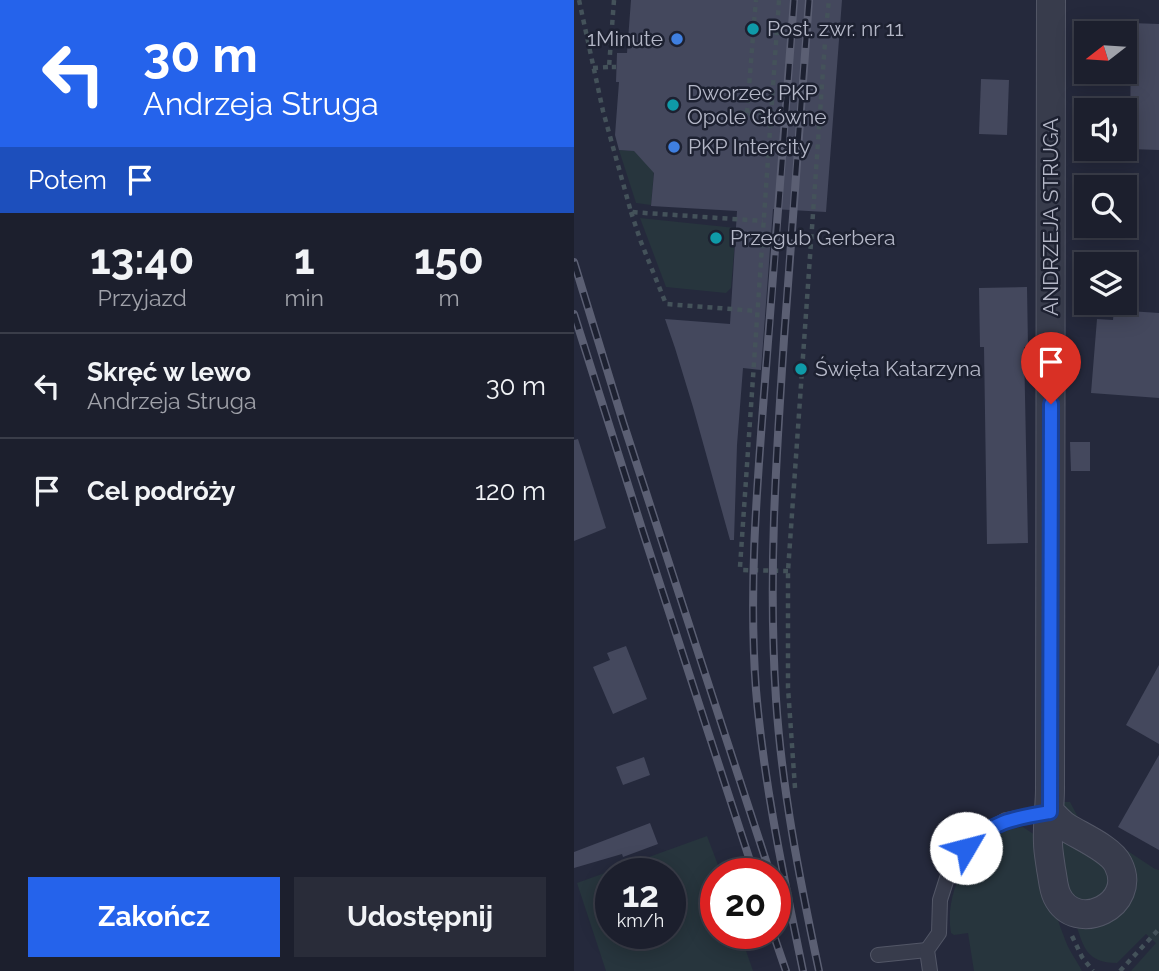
<!DOCTYPE html>
<html lang="pl">
<meta charset="utf-8">
<style>
body{margin:0;font-family:Raleway,sans-serif;background:#292c39;color:#f1f3f6;height:100vh;display:flex;flex-direction:column;font-size:26px;white-space:nowrap}
*{box-sizing:border-box;margin:0}
p{font-size:23px;color:#a0a2aa}
.icon{flex:none;width:38px;height:38px;fill:none;stroke:currentColor;stroke-width:2;stroke-linecap:round;stroke-linejoin:round}
.map{position:relative;flex:1;overflow:hidden}
.sheet{display:flex;flex-direction:column;background:#1c1f2d;width:574px}
.sheet>*{flex:none}
.guide{background:#2563eb;color:#fff;overflow:hidden}
.needle{width:46px;rotate:253deg}
.controls{position:absolute;left:500px;top:21px;display:grid;gap:14px}
.controls a{display:grid;place-items:center;width:63px;height:63px;border-radius:0px;background:#1c1f2d;box-shadow:0 4px 18px #0003,0 0 0 2px #3a3d49;font-size:35px}
.speed{position:absolute;left:21px;top:858px;display:flex;gap:14px;font-size:35px;font-weight:700;text-align:center}
.speed>*{display:grid;place-content:center;width:91px;height:91px;border-radius:50%;background:#1c1f2d;box-shadow:0 4px 18px #0003,0 0 0 2px #3a3d49;line-height:1}
.speed small{font-size:18px;font-weight:400}
.speed .limit{border:10px solid #d22;background:#fff;color:#111}
.pin{position:absolute;display:grid;place-items:center;width:60px;height:60px;color:#fff;margin:-72px -30px;border-radius:50% 50% 50% 0;rotate:-45deg;box-shadow:0 0 7px #0007}
.pin .icon{rotate:45deg}
.me{position:absolute;width:77px;margin:-38px;rotate:53deg;stroke-linejoin:round;filter:drop-shadow(0 0 5px #0008)}
.turn{display:flex;align-items:center;gap:24px;height:147px;padding:0 28px;font-size:32px}
.turn .icon{width:91px;height:91px;stroke-width:2.5}
.turn b{display:block;font-size:49px;line-height:60px}
.then{display:flex;align-items:center;height:66px;padding:0 28px;background:#0003;gap:14px;font-size:26px}
.eta{display:flex;justify-content:space-evenly;align-items:center;height:119px;text-align:center}
.eta b{font-size:42px;font-weight:700;line-height:49px}
.cta{display:flex;gap:14px;margin-top:auto;padding:14px 28px}
.cta a{flex:1;height:80px;border-radius:0px;background:#2563eb;color:#fff;font-size:28px;font-weight:700;line-height:80px;text-align:center}
.cta a+a{background:#292c39;color:#f1f3f6}
ul{padding:0;list-style:none}
li{display:flex;align-items:center;gap:21px;height:105px;padding:0 28px;border-top:2px solid #3a3d49}
li div{flex:1}
li b{display:block;font-size:26px}
li em{font-style:normal}
main{display:flex;flex:1;min-height:0}
.map>svg:first-child{display:block}
</style>
<main>
<section class="sheet">
<div class="guide">
<div class="turn"><svg class="icon" aria-label="left" viewBox="0 0 24 24"><path d="M17 20v-9H6M10 6l-5 5 5 5"/></svg><div><b>30 m</b>Andrzeja Struga</div></div>
<div class="then">Potem<svg class="icon" aria-label="arrive" viewBox="0 0 24 24"><path d="M6 21V4h12l-3 4 3 4H6"/></svg></div>
</div>
<div class="eta">
<div><b>13:40</b><p>Przyjazd</p></div>
<div><b>1</b><p>min</p></div>
<div><b>150</b><p>m</p></div>
</div>
<ul>
<li><svg class="icon" aria-label="left" viewBox="0 0 24 24"><path d="M17 20v-9H6M10 6l-5 5 5 5"/></svg><div><b>Skręć w lewo</b><p>Andrzeja Struga</p></div><em>30 m</em></li>
<li><svg class="icon" aria-label="arrive" viewBox="0 0 24 24"><path d="M6 21V4h12l-3 4 3 4H6"/></svg><div><b>Cel podróży</b></div><em>120 m</em></li>
</ul>
<div class="cta"><a>Zakończ</a><a>Udostępnij</a></div>
</section>
<div class="map">
<svg width="585" height="971" viewBox="0 0 585 971">
<rect width="100%" height="100%" fill="#25293c"/>
<!-- green -->
<g fill="#27353d" fill-rule="evenodd">
<path d="M 45,150 L 60,151 L 80,171 L 77,205 L 62,203 Z"/>
<path d="M 66,218 L 162,228 L 157,288 L 152,293 L 92,287 Z"/>
<path d="M 488,802 L 496,802 L 505,819 L 581,869 L 585,870 L 585,971 L 557,971 L 582,943 L 572,934 L 543,963 C 512,963 509,946 501,921 L 552,897 L 490,812 Z"/>
<path d="M 449,827 L 461,835 C 470,871 478,907 492,942 C 496,952 503,961 508,971 L 400,971 L 394,933 L 380,935 L 377,933 C 369,888 401,832 449,827 Z"/>
<path d="M 483,835 L 538,868 L 529,902 L 496,901 Z"/>
<path d="M 133,836 L 147,873 L 142,873 L 142,933 L 166,933 L 179,971 L 32,971 L 3,883 ZM 96,873 L 96,933 L 37,933 L 37,873 Z"/>
</g>
<!-- building -->
<g fill="#44485d">
<path d="M 57,0 L 268,0 L 252,212 L 199,209 L 187,370 L 169,368 L 163,445 L 160,540 L 156,540 L 119,407 L 101,348 L 91,319 L 156,324 L 163,211 L 77,206 L 80,173 L 60,151 L 45,150 L 41,135 L 45,82 L 42,82 L 43,53 L 53,53 Z"/>
<path d="M 557,23 L 585,24 L 585,150 L 556,149 Z"/>
<path d="M 407,79 L 435,80 L 433,135 L 405,134 Z"/>
<path d="M 453,287 L 454,347 L 450,347 L 454,543 L 413,544 L 410,347 L 406,347 L 405,288 Z"/>
<path d="M 540,310 L 585,313 L 585,398 L 517,393 L 523,319 L 539,320 Z"/>
<path d="M 4,439 L 32,528 L 0,541 L 0,440 Z"/>
<path d="M 496,442 L 516,442 L 516,471 L 497,471 Z"/>
<path d="M 52,646 L 73,699 L 39,714 L 19,667 L 36,660 L 33,653 Z"/>
<path d="M 585,665 L 585,744 L 552,725 Z"/>
<path d="M 585,755 L 585,850 L 544,827 Z"/>
<path d="M 70,757 L 76,775 L 49,785 L 42,767 Z"/>
<path d="M 76,823 L 84,844 L 49,857 L 48,854 L 0,868 L 0,852 Z"/>
</g>
<g fill="none" stroke-linecap="round" stroke-linejoin="round">
<!-- lane casing -->
<g stroke="#535767" stroke-width="16">
<g id="lane">
<path d="M 304,955 L 353,950"/>
<path d="M 356,971 L 353,950 L 365,933 L 366,900 L 373,878 L 379,867 L 392,848 L 411,832 L 432,820 L 476,812"/>
</g>
</g>
<!-- street casing -->
<g stroke="#535767" stroke-width="30">
<path id="street" d="M 476,812 C 481,817 486,823 492,827 C 506,836 537,849 544,864 C 565,905 502,935 483,896 C 479,888 479,878 477,869 C 476,861 474,851 474,843 C 473,825 476,806 476,789 L 477,0"/>
</g>
<!-- path -->
<g stroke="#44525a" stroke-width="4.5" stroke-dasharray="5 5" stroke-linecap="butt">
<path d="M 5,0 L 29,111 L 57,212 L 189,221"/>
<path d="M 40,0 L 35,67 L 42,67"/>
<path d="M 180,22 L 182,0"/>
<path d="M 252,28 L 255,0"/>
<path d="M 19,68 L 35,67"/>
<path d="M 155,112 L 197,115 L 166,567 L 168,570 L 214,571"/>
<path d="M 173,113 L 179,36"/>
<path d="M 197,115 L 205,0"/>
<path d="M 57,212 L 67,242 L 92,304 L 183,311"/>
<path d="M 221,788 L 214,688 L 214,571 L 251,42"/>
<path d="M 498,936 L 508,957 L 519,971"/>
<path d="M 546,971 L 585,929"/>
</g>
<!-- lane -->
<use href="#lane" stroke="#383c4c" stroke-width="14"/>
<!-- street -->
<use href="#street" stroke="#383c4c" stroke-width="28"/>
<!-- rail casing -->
<g stroke="#5b5f73" stroke-width="8">
<g id="rail">
<path d="M 220,0 C 211,123 202,246 192,368 C 184,475 174,583 182,690 C 190,785 210,878 229,971"/>
<path d="M 235,0 C 226,113 218,226 210,339 C 202,459 194,578 202,699 C 208,791 226,881 245,971"/>
<path d="M 0,262 L 49,422 L 196,873"/>
<path d="M 0,314 L 69,532 L 180,873"/>
<path d="M 199,933 L 212,971"/>
</g>
</g>
<!-- rail -->
<use href="#rail" stroke="#1d2131" stroke-width="5" stroke-dasharray="16" stroke-linecap="butt"/>
</g>
<g fill="none" stroke-linecap="round" stroke-linejoin="round">
<!-- route casing -->
<g stroke="#184099" stroke-width="18">
<path id="route" d="M 392,848 C 419,821 440,818 476,812 L 477,404"/>
</g>
<!-- route -->
<use href="#route" stroke="#2563eb" stroke-width="12"/>
</g>
<!-- markers -->
<g fill="#0f9aa8" stroke="#1d2131" stroke-width="2.5">
<circle cx="179" cy="29" r="7"/>
<circle cx="99" cy="105" r="7"/>
<circle cx="142" cy="238" r="7"/>
<circle cx="227" cy="369" r="7"/>
</g>
<g fill="#3f7fe0" stroke="#1d2131" stroke-width="2.5">
<circle cx="103" cy="39" r="7"/>
<circle cx="100" cy="147" r="7"/>
</g>
<g text-anchor="middle" stroke-width="5" stroke-linejoin="round" paint-order="stroke">
<!-- poi labels -->
<g font-size="21" fill="#b4b7c7" stroke="#1d2131" text-anchor="start">
<text x="193" y="36">Post. zwr. nr 11</text>
<text x="89" y="46" text-anchor="end">1Minute</text>
<text x="113" y="100">Dworzec PKP<tspan x="113" dy="24">Opole Główne</tspan></text>
<text x="114" y="154">PKP Intercity</text>
<text x="156" y="245">Przegub Gerbera</text>
<text x="241" y="376">Święta Katarzyna</text>
</g>
<!-- street labels -->
<g font-size="21" fill="#b4b7c7" stroke="#1d2131">
<text transform="translate(477 217) rotate(-90)" y="7">ANDRZEJA STRUGA</text>
</g>
</g>
</svg>
<div class="controls">
<a><svg class="needle" viewBox="-14 -14 28 28"><path d="M0-13l5 13h-10z" fill="#e53935"/><path d="M0 13l5-13h-10z" fill="#a0a2aa"/></svg></a>
<a><svg class="icon" aria-label="sound" viewBox="0 0 24 24"><path d="M4 9h4l5-4v14l-5-4H4zM17 9q2 3 0 6"/></svg></a>
<a><svg class="icon" aria-label="search" viewBox="0 0 24 24"><circle cx="10" cy="10" r="6"/><path d="M15 15l6 6"/></svg></a>
<a><svg class="icon" aria-label="layers" viewBox="0 0 24 24"><path d="M12 4l9 5-9 5-9-5zM3 14l9 5 9-5"/></svg></a>
</div>
<div class="speed"><div>12<small>km/h</small></div><div class="limit">20</div></div>
<div class="pin" style="left:477px;top:404px;background:#d93025"><svg class="icon" aria-label="arrive" viewBox="0 0 24 24"><path d="M6 21V4h12l-3 4 3 4H6"/></svg></div>
<svg class="me" style="left:392px;top:848px" viewBox="-20 -20 40 40"><circle r="19" fill="#fff"/><path d="M0-13L10 11 0 6-10 11z" fill="#2563eb"/></svg>
</div>
</main>
